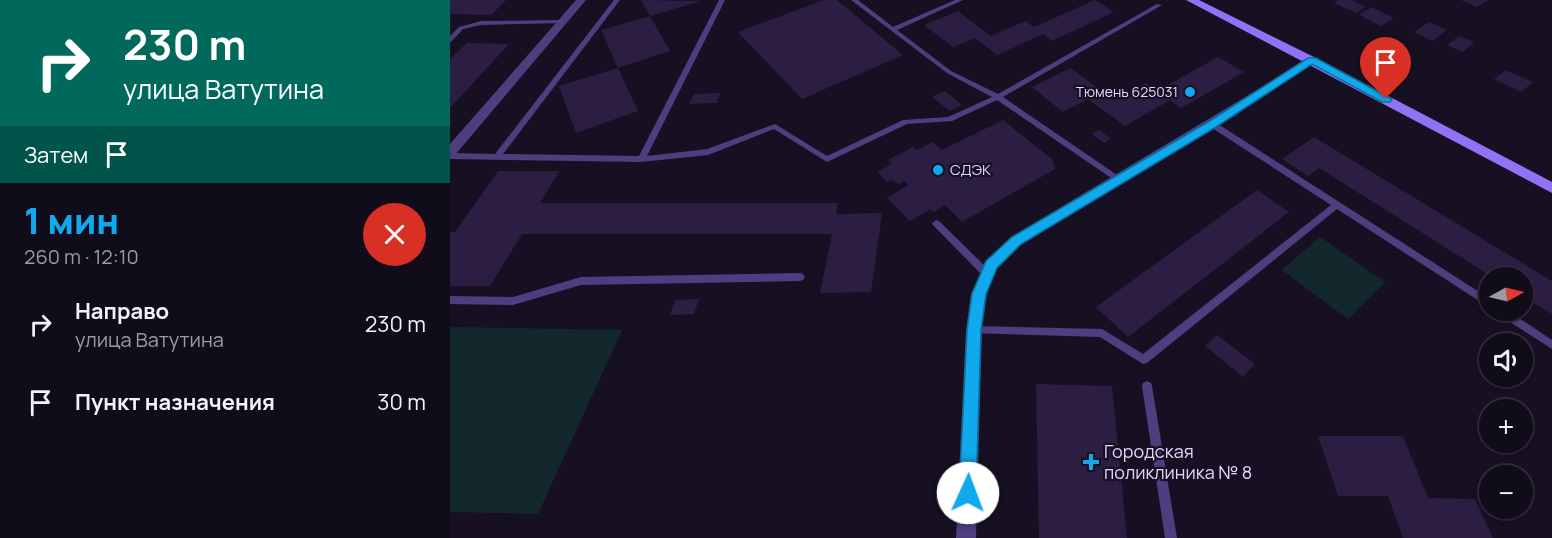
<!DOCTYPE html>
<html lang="ru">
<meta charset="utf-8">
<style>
body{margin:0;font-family:Manrope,sans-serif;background:#1e1a27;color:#f1f3f6;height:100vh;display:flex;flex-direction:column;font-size:22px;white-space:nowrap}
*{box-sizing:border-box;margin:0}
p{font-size:20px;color:#9c9ba2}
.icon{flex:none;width:33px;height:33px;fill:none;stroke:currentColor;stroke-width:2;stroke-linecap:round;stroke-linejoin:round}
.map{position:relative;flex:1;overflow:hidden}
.side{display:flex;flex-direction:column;background:#110c1a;width:450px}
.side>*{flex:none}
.banner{background:#00695c;color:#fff;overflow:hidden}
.needle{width:39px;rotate:82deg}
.fabs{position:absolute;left:1029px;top:267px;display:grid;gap:12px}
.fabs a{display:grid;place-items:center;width:54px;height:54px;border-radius:50%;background:#110c1a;box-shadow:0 2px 4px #0004,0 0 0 2px #302c39;font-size:30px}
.pin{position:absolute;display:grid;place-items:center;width:51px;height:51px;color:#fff;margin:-62px -26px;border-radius:50% 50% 50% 0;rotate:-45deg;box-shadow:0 0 6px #0007}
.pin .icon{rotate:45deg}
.me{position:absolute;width:66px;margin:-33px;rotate:2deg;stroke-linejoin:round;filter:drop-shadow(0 0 4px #0008)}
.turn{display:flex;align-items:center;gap:21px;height:126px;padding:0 24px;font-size:27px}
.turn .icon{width:78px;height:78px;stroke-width:2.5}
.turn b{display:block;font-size:42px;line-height:51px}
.then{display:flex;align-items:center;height:57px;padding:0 24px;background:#0003;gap:12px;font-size:22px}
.round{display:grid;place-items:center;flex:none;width:63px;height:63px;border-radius:32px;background:#1e1a27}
.headline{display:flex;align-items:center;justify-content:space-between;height:102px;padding:0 24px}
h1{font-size:36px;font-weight:800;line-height:45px;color:#10a9ed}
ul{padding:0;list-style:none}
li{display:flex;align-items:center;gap:18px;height:78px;padding:0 24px}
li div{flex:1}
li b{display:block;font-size:22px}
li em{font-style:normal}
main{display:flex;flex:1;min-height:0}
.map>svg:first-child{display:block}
</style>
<main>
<section class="side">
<div class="banner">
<div class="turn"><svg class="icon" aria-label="right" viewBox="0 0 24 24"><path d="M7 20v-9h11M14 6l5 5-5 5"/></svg><div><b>230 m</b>улица Ватутина</div></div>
<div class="then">Затем<svg class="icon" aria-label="arrive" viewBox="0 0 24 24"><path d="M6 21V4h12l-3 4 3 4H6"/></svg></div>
</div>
<div class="headline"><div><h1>1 мин</h1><p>260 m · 12:10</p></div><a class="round" style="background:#d93025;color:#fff"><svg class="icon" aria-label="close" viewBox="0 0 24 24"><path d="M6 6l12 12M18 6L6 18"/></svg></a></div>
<ul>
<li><svg class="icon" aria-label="right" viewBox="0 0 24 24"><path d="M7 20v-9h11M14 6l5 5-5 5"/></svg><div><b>Направо</b><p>улица Ватутина</p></div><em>230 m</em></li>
<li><svg class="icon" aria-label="arrive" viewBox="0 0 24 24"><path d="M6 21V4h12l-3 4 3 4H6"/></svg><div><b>Пункт назначения</b></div><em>30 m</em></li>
</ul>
</section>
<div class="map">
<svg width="1102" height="538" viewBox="0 0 1102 538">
<rect width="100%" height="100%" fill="#171023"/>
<!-- green -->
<g fill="#13282d">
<path d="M 870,237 L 935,282 L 898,319 L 832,270 Z"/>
<path d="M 0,327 L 172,330 L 88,514 L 0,512 Z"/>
</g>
<!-- building -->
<g fill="#2c1d43">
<path d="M 0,0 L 56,0 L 41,15 L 0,14 Z"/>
<path d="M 191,0 L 251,1 L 200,16 L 220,51 L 168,68 L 151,30 L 200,16 Z"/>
<path d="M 374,0 L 387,0 L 453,55 L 352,99 L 288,32 Z"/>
<path d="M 645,0 L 664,12 L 602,41 L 593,34 L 547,55 L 525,38 L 503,47 L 474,25 L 508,11 L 541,36 L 575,21 L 584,27 Z"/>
<path d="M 888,0 L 902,0 L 916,7 L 906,13 L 884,3 Z"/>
<path d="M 1011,0 L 1038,0 L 1027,7 Z"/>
<path d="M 921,7 L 944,18 L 931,26 L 909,15 Z"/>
<path d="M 979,22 L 997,30 L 983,41 L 964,32 Z"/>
<path d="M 1009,36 L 1024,42 L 1013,52 L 997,45 Z"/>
<path d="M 17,43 L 59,44 L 0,108 L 0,59 Z"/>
<path d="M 768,57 L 794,72 L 731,108 L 720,100 L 675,126 L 638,99 L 613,112 L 582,87 L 621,68 L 664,100 L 696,83 L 707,91 Z"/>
<path d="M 168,68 L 188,111 L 126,133 L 109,86 Z"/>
<path d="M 1056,70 L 1083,82 L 1071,92 L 1044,79 Z"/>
<path d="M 495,91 L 512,105 L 500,111 L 482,97 Z"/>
<path d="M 270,93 L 267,103 L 239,104 L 244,94 Z"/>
<path d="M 553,120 L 603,160 L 605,169 L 512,222 L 495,205 L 484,212 L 481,209 L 460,221 L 437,198 L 458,185 L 455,181 L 449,184 L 441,180 L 437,182 L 427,172 L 442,164 L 438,160 L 463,147 L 467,150 L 483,142 L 492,150 Z"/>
<path d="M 649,130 L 661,139 L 654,143 L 642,134 Z"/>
<path d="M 864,137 L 1102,281 L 1102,314 L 1072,296 L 1072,278 L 1044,278 L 869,168 L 858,176 L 832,159 Z"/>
<path d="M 48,171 L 109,171 L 90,203 L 388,203 L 386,214 L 432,213 L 421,292 L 370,293 L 382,234 L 72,234 L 40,286 L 0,286 L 0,232 L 5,232 Z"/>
<path d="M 807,190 L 839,212 L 678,337 L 646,307 Z"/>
<path d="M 249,299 L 244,314 L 220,315 L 225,300 Z"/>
<path d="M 767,335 L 805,364 L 793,377 L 755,346 Z"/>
<path d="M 586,384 L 662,386 L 677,538 L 589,538 Z"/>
<path d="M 868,436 L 953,436 L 978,498 L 1025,499 L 1043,538 L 953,538 L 938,496 L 888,496 Z"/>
</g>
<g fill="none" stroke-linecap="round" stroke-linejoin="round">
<!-- lane -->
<g fill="#4e3e7f" fill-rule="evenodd">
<path d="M 164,0 L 170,0 L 53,154 L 189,156 L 269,0 L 275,0 L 197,156 L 257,149 L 325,124 L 377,156 L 453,120 L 498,117 L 542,97 L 497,73 L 401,0 L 408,0 L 443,27 L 505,0 L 513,0 L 447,30 L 501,71 L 548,94 L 707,4 L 712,5 L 553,97 L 670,177 L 671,179 L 667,182 L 547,100 L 502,121 L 457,124 L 377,162 L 324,129 L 258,155 L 191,162 L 0,159 L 0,153 L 45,154 Z"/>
<path d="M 112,20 L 115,22 L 114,23 L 31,25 L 13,29 L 2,41 L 0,42 L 0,36 L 9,27 L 31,21 Z"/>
<path d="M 759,122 L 765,122 L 1040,299 L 1040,308 L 887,209 L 697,363 L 693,364 L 650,337 L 521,333 L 519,330 L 521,327 L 524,326 L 652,329 L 693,354 L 881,205 L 759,126 Z"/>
<path d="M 486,220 L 489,221 L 540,271 L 542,274 L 540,277 L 534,277 L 483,225 L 482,223 Z"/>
<path d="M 350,273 L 353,274 L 355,277 L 353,280 L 350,281 L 131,285 L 63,305 L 0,304 L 0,296 L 63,297 L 131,277 Z"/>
<path d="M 1045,310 L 1057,310 L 1102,340 L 1102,349 L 1046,313 Z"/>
<path d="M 697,381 L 701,383 L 702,386 L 727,538 L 715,538 L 692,386 L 693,383 Z"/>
</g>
<!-- street -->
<g fill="#4e3e7f" fill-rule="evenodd">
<path d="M 126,0 L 136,0 L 5,155 L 0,156 L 0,144 Z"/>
<path d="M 862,57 L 868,60 L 866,62 L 766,127 L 571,245 L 547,268 L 537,294 L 532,330 L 526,538 L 506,538 L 516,330 L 521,294 L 536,261 L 561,237 Z"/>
</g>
<!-- secondary -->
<path fill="#9172f6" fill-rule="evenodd" d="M 736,0 L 749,0 L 866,58 L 1102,182 L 1102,193 Z"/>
</g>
<!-- route -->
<path fill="#10a9ed" stroke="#0a6e9a" stroke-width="1.5" d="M 858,58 L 866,58 L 942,99 L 940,102 L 932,102 L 862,64 L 766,127 L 571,244 L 547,268 L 536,294 L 531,330 L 526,493 L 524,499 L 518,502 L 511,499 L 509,493 L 517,330 L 522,294 L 536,261 L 562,237 L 758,122 Z"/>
<!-- markers -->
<g fill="#10a9ed" stroke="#171023" stroke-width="2">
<circle cx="740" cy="92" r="6"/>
<circle cx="488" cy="170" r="6"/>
<path d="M638 453h6v6h6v6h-6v6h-6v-6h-6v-6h6z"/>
</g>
<g text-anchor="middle" stroke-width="4.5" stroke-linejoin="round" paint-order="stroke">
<!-- far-poi labels -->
<g font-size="14" fill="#e1d5fc" stroke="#171023" text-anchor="end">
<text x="728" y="97">Тюмень 625031</text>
</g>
<!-- poi labels -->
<g font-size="15" fill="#e1d5fc" stroke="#171023" text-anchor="start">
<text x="500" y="175">СДЭК</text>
</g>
<!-- near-poi labels -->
<g font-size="18" fill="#e1d5fc" stroke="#171023" text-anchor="start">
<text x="654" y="458">Городская<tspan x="654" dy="21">поликлиника № 8</tspan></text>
</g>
</g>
</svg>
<div class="fabs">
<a><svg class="needle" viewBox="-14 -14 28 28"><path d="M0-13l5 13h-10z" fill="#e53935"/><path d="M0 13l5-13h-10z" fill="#9c9ba2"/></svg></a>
<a><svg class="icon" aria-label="sound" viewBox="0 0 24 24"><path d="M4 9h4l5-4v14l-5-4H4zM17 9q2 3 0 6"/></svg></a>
<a>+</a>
<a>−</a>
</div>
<div class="pin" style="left:936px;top:99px;background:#d93025"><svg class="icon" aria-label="arrive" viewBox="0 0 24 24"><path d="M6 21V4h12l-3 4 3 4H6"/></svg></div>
<svg class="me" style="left:518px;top:493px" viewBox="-20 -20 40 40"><circle r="19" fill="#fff"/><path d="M0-13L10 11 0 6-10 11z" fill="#10a9ed"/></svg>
</div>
</main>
